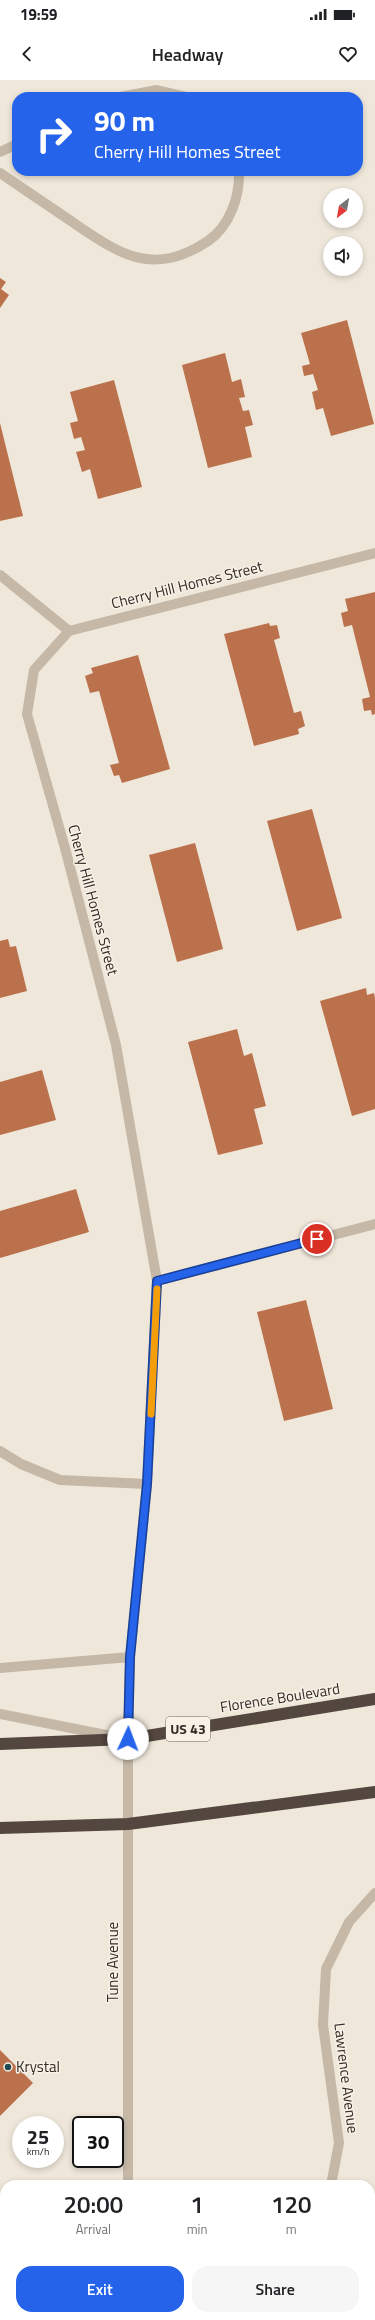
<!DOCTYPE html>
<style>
body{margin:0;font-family:"Titillium Web",sans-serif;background:#f6f6f6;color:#202124;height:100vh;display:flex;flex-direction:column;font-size:15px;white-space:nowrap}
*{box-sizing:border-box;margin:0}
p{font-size:13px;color:#757577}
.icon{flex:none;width:22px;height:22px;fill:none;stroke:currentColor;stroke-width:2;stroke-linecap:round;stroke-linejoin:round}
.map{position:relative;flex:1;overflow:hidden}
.sheet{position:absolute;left:0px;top:2100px;width:375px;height:140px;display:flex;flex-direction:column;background:#fff;border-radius:16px 16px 0 0;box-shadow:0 2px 6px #0003}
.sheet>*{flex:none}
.top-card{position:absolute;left:12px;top:12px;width:351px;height:84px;border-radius:16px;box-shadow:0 2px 6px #0003;background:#2563eb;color:#fff;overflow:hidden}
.needle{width:26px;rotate:211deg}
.buttons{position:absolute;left:323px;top:108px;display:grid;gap:8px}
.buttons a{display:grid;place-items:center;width:40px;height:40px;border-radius:50%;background:#fff;box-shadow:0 2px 6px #0003;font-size:20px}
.speed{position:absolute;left:12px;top:2036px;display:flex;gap:8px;font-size:20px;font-weight:700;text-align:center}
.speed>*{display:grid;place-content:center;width:52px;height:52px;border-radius:50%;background:#fff;box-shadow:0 2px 6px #0003;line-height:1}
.speed small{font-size:10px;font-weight:400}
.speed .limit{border:2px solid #111;border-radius:6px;background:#fff;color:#111}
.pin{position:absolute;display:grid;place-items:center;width:34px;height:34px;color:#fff;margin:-17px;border:2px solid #fff;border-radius:50%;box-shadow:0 1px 4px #0007}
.me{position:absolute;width:44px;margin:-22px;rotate:2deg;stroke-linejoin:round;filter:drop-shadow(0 0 3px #0008)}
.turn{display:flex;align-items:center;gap:14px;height:84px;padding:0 16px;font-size:18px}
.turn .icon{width:52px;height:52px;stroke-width:2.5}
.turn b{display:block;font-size:28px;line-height:34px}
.eta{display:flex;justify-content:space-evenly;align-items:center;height:68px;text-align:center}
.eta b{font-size:24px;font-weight:600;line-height:28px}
.cta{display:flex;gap:8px;margin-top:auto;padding:8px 16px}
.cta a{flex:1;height:46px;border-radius:16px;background:#2563eb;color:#fff;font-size:16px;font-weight:600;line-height:46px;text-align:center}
.cta a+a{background:#f6f6f6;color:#202124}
.status{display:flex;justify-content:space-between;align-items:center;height:28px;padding:0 20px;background:#fff;direction:ltr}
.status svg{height:11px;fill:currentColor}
header{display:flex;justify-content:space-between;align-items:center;height:52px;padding:0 16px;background:#fff;font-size:18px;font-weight:600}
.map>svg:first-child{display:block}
</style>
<div class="status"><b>19:59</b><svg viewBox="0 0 49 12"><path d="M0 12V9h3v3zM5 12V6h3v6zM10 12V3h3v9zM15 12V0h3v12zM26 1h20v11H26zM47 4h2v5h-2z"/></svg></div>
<header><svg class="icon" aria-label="back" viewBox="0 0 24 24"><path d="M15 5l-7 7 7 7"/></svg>Headway<svg class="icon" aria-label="heart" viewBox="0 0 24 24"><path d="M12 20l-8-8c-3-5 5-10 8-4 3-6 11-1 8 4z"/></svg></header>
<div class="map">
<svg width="375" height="2240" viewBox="0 0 375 2240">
<rect width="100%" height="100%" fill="#efe7da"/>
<!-- building -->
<g fill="#ba714c">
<path d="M 0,198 L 6,202 L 1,209 L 9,215 L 0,228 Z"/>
<path d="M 347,240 L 374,344 L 331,356 L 323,328 L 316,330 L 312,312 L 318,310 L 313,294 L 304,296 L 302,286 L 310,284 L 301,253 Z"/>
<path d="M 225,273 L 232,302 L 241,299 L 245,317 L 239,318 L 243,331 L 249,330 L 253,345 L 245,347 L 252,377 L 208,388 L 182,285 Z"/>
<path d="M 114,300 L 142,407 L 98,419 L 90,389 L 82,392 L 76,372 L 85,370 L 81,357 L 74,359 L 70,343 L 78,341 L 70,312 Z"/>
<path d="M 0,343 L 23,436 L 0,441 Z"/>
<path d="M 375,512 L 375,634 L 372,635 L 371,630 L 364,631 L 362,619 L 370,617 L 352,545 L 344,547 L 341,533 L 348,531 L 345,519 Z"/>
<path d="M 269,543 L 270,546 L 277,545 L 280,558 L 274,560 L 294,633 L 301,631 L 305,646 L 298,649 L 299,654 L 254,666 L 224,554 Z"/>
<path d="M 138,575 L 170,689 L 122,703 L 119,695 L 114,696 L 110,685 L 119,683 L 99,611 L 90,613 L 85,596 L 93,593 L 91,588 Z"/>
<path d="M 312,729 L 342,838 L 297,851 L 267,741 Z"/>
<path d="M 195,763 L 223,869 L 177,882 L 149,775 Z"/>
<path d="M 8,859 L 10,867 L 16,866 L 27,911 L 0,918 L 0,861 Z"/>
<path d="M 366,908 L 367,915 L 374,913 L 375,918 L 375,1029 L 352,1036 L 320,921 Z"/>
<path d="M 237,949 L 244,976 L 252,973 L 266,1026 L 254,1029 L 263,1064 L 218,1075 L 188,962 Z"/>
<path d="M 42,990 L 56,1040 L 0,1055 L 0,1002 Z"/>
<path d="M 76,1109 L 89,1152 L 0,1178 L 0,1131 Z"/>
<path d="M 306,1220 L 333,1329 L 284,1341 L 257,1232 Z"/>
<path d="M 0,1970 L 33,2003 L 0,2036 Z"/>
</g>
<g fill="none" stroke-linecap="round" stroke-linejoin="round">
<!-- minor -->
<g stroke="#c5b8a7" stroke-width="10">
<path d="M 120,17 L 157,10 L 187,17"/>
<path d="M 0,72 L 17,64"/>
<path d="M 0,93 C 24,109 47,125 71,141 C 119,174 153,198 208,161 C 230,146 240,116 239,91"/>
<path d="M 0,495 L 69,551"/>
<path d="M 157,1201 L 375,1144"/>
<path d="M 0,1371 L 21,1384 L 60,1400 L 147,1404"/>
<path d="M 0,1588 L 130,1577"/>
<path d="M 0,1634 L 116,1657"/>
<path d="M 128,2105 L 128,1659 L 130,1577 L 147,1404 L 157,1201 L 116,965 L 65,768 L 27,634 L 34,590 L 69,551 L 375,473"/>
<path d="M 331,2105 L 339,2063 L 323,1945 L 326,1889 L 349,1842 L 375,1813"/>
<path d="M 112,2240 L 114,2235"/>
</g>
<!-- highway -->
<g stroke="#53473f" stroke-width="12">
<path d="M 0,1664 L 128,1659 L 375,1619"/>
<path d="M 0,1748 L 128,1744 L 375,1712"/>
</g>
</g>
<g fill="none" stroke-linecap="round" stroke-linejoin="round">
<!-- route casing -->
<g stroke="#184099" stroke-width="10">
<path id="route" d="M 128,1659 L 130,1577 L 147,1404 L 157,1201 L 317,1159"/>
</g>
<!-- route -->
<use href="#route" stroke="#2563eb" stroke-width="7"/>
<!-- slow -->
<path stroke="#f59e0b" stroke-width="7" d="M 151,1334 L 157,1209"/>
</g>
<!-- markers -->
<circle fill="#214950" stroke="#f7f1e6" stroke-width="1.5" cx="8" cy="1987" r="4"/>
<g text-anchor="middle" stroke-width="3" stroke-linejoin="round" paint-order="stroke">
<!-- shield labels -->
<rect fill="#f7f1e6" stroke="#6e6760" stroke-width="1" x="166" y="1637" width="44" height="24" rx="3"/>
<g font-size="14" font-weight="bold" fill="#332c27">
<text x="188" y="1654">US 43</text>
</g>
<!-- street labels -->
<g font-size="15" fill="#332c27" stroke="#f7f1e6">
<text transform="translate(187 505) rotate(-14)" y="5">Cherry Hill Homes Street</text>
<text transform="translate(93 820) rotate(75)" y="5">Cherry Hill Homes Street</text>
<text transform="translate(280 1618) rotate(-9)" y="5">Florence Boulevard</text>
<text transform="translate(113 1882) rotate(-90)" y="5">Tune Avenue</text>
<text transform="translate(346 1998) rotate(83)" y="5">Lawrence Avenue</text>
</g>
<!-- poi labels -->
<g font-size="15" fill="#332c27" stroke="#f7f1e6" text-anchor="start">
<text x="16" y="1992">Krystal</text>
</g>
</g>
</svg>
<div class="buttons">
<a><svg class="needle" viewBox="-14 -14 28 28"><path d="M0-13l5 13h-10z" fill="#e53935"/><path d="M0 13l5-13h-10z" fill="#757577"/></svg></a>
<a><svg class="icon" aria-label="sound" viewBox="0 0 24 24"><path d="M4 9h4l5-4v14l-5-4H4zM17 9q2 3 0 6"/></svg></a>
</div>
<div class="speed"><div>25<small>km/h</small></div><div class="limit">30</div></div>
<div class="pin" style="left:317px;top:1159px;background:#d93025"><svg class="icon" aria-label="arrive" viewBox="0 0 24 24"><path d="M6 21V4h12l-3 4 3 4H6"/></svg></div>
<svg class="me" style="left:128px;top:1659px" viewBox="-20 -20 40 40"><circle r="19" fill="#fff"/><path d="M0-13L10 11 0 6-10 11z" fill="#2563eb"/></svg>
<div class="top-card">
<div class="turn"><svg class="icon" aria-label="right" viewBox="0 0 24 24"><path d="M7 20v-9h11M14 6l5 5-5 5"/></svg><div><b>90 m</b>Cherry Hill Homes Street</div></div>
</div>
<section class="sheet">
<div class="eta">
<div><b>20:00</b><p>Arrival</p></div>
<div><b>1</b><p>min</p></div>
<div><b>120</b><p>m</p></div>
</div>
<div class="cta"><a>Exit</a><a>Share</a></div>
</section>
</div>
